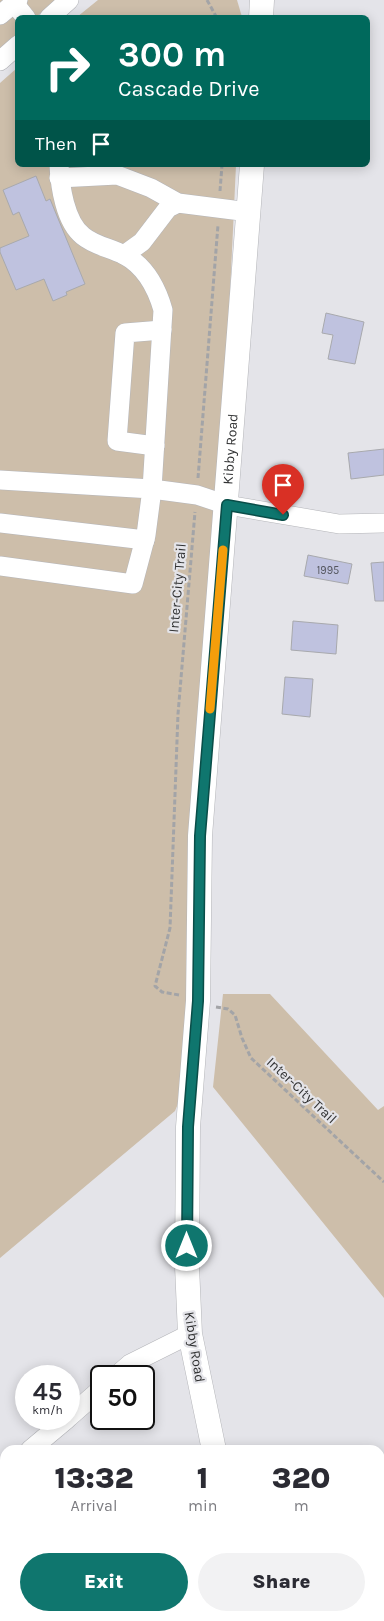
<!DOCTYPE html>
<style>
body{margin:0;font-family:Karla,sans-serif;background:#f2f2f3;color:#2b2b33;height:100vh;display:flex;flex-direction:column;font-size:19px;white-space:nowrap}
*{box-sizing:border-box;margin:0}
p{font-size:16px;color:#7c7c81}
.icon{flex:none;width:28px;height:28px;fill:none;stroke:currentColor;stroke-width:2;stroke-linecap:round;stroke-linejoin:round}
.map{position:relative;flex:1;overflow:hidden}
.side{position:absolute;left:0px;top:1445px;width:385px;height:176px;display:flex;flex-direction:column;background:#fff;border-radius:15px 15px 0 0;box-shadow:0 2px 12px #0003}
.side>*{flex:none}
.top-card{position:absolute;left:15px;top:15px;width:355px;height:152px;border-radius:8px;box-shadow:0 2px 12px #0003;background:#00695c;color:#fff;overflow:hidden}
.speed{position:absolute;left:15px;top:1365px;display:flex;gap:10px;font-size:25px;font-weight:700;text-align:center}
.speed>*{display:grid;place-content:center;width:65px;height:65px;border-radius:50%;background:#fff;box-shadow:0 2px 12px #0003;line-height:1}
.speed small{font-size:12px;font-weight:400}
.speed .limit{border:2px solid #111;border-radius:8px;background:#fff;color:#111}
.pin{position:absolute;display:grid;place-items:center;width:42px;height:42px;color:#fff;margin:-51px -21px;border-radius:50% 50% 50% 0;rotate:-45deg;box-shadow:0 0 5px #0007}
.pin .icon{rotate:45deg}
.me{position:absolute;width:55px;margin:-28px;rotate:0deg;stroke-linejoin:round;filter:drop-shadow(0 0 4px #0008)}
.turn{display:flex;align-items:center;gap:18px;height:105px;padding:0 20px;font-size:22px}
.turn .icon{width:65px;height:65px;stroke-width:2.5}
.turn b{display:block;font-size:35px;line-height:42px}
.then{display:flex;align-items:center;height:48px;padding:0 20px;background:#0003;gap:10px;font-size:19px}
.eta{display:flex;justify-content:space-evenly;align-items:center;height:85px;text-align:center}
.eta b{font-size:30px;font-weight:800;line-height:35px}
.cta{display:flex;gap:10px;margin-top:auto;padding:10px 20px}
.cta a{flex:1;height:58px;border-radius:30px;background:#0f766e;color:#fff;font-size:20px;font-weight:800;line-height:58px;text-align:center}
.cta a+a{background:#f2f2f3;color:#2b2b33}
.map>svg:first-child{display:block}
</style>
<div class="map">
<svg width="384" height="1621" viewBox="0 0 384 1621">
<rect width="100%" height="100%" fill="#e4e4e9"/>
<!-- green -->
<g fill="#cdbeaa">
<path d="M 0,0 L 56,0 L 36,17 L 18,18 L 17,34 L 0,49 Z"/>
<path d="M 98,0 L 237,0 L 242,17 L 77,17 Z"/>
<path d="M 17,68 L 18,165 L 236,165 L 194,1065 L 175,1111 L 0,1258 L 0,83 Z"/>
<path d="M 223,994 L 270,994 L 378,1110 L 384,1106 L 384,1298 L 213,1087 Z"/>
</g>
<!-- building -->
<g fill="#bfc2df" stroke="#a8a9ad">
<path d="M 36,176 L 46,201 L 50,199 L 85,284 L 66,292 L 67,295 L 53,301 L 44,279 L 16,290 L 0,252 L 0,248 L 29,236 L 19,212 L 13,215 L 3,190 Z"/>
<path d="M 326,313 L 364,322 L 355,364 L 328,359 L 333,335 L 322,333 Z"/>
<path d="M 384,449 L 384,475 L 351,479 L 348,453 Z"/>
<path d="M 308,555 L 352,564 L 348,584 L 304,576 Z"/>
<path d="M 384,562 L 384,601 L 375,601 L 371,563 Z"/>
<path d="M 293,621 L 338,625 L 336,654 L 291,650 Z"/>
<path d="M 285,677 L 313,679 L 310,717 L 282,714 Z"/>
</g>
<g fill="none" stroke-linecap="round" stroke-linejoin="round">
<!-- minor casing -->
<g stroke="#b4b5b9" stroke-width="20">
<g id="minor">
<path d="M 14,3 L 26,18"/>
<path d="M 0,15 L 18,0"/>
<path d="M 49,18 L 69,0"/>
<path d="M 0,61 L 18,45"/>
<path d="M 59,165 C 60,186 65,222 83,236 C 95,246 111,248 124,255 C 145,266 157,289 163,310 L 152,489 L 197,495 L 227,505 L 339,524 L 384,523"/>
<path d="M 59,178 L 117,175 L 151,188 L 178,203 L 249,212"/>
<path d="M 124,255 L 142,242 L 168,208 L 178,203"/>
<path d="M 155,446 L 117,441 L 125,333 L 162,330"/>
<path d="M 0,480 L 152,489 L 146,535 L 133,584 L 0,566"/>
<path d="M 0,523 L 145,540"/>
<path d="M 116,1376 L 130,1364 L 190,1334"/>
<path d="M 69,1417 L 101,1389"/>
<path d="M 30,1450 L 67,1419"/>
<path d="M 0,1475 L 5,1471"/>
</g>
</g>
<!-- major casing -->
<g stroke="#b4b5b9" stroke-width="25">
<g id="major">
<path d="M 261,18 L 262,0"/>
<path id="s1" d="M 214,1450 L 190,1334 L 187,1266 L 188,1127 L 198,1001 L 200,836 L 252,165"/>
<path d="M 243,1616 L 244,1621"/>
</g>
</g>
<!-- path -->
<g stroke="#a3a4a7" stroke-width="3" stroke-dasharray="5 2.5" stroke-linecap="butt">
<path d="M 207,0 L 217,18"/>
<path d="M 220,191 L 222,165"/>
<path d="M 198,478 L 218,225"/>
<path d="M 179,995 L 162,992 L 155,986 L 170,928 L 178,714 L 195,512"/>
<path d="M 216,1007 L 228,1009 L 235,1015 L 242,1038 L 251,1058 L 384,1182"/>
</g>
<!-- minor -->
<use href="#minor" stroke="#fff" stroke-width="19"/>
<!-- major -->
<use href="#major" stroke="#fff" stroke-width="24"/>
</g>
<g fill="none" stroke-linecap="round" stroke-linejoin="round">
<!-- route casing -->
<g stroke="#0a4d48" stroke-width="12">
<path id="route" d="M 187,1246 L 188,1127 L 198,1001 L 200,836 L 227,505 L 283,515"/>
</g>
<!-- route -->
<use href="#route" stroke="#0f766e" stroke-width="9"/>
<!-- slow -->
<path stroke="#f59e0b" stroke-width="9" d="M 210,709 L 223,550"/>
</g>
<g text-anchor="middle" stroke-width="4.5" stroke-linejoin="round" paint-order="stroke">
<!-- number labels -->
<g font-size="11" fill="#54565e">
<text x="328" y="574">1995</text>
</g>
<!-- street labels -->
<g font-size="14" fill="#313233" stroke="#e4e4e9">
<text dy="5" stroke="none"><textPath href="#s1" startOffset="1005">Kibby Road</textPath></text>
<text transform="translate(177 588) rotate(-85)" y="5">Inter-City Trail</text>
<text transform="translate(302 1090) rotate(43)" y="5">Inter-City Trail</text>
<text transform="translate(195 1347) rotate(81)" y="5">Kibby Road</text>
</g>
</g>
</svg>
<div class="speed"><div>45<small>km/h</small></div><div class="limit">50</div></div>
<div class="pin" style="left:283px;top:515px;background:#d93025"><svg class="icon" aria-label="arrive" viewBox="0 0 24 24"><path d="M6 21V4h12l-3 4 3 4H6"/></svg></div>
<svg class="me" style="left:187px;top:1246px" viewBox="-20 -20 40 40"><circle r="17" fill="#0f766e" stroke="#fff" stroke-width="3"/><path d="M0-11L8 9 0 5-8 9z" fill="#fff"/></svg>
<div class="top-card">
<div class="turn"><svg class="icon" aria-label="right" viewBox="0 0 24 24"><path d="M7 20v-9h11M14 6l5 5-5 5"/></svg><div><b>300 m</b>Cascade Drive</div></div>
<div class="then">Then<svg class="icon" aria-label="arrive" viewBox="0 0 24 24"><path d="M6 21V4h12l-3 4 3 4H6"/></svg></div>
</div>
<section class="side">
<div class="eta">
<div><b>13:32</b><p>Arrival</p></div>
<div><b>1</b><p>min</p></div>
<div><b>320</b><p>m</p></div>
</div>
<div class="cta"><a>Exit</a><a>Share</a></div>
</section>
</div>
